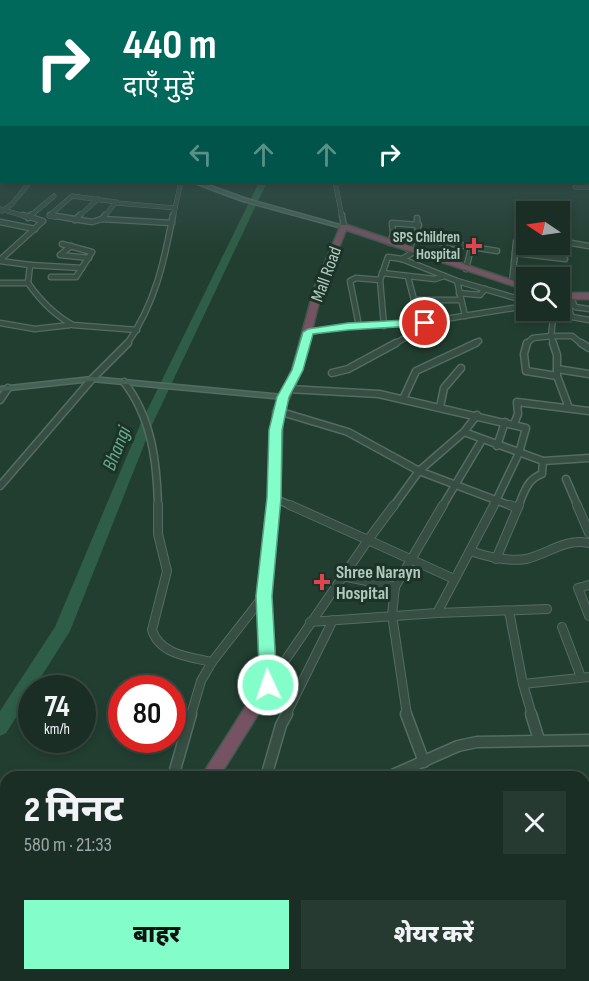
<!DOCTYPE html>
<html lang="hi">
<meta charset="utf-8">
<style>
body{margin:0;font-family:"Sofia Sans Condensed","Noto Sans Devanagari",sans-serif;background:#273a32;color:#f1f3f6;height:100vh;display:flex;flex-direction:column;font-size:22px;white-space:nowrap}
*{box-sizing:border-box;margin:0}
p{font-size:20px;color:#9fa8a7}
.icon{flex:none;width:33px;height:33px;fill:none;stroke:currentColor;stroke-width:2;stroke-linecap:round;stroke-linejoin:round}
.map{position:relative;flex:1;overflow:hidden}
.details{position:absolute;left:0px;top:771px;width:590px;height:210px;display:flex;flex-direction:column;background:#1a2e25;border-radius:18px 18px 0 0;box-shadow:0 3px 9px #0003,0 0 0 2px #384a42}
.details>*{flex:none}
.banner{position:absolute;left:0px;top:0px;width:590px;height:183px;box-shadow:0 3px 9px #0003,0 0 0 2px #384a42;background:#00695c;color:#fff;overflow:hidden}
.needle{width:39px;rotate:283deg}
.fabs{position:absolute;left:516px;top:201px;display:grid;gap:12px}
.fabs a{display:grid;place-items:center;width:54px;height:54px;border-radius:0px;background:#1a2e25;box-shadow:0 3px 9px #0003,0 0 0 2px #384a42;font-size:30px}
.speed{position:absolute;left:18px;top:675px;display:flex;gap:12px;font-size:30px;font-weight:700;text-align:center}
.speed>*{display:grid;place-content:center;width:78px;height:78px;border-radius:50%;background:#1a2e25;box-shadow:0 3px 9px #0003,0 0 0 2px #384a42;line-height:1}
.speed small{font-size:15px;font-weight:400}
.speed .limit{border:9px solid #d22;background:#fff;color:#111}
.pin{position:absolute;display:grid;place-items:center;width:51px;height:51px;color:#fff;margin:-26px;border:3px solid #fff;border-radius:50%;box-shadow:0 2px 6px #0007}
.me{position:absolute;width:66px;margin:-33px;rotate:357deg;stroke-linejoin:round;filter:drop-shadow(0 0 4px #0008)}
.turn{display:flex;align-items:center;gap:21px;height:126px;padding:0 24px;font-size:27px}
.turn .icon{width:78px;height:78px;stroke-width:2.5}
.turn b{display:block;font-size:42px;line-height:51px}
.lanes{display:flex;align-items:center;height:57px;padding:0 24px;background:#0003;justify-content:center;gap:30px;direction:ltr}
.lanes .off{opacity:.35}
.round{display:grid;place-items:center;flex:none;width:63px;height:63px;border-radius:0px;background:#273a32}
.head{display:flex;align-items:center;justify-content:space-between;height:102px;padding:0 24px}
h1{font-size:36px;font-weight:800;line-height:45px}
.action{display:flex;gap:12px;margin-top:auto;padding:12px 24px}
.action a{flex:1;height:69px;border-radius:0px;background:#83fdc9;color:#111;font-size:24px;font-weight:800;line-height:69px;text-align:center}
.action a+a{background:#273a32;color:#f1f3f6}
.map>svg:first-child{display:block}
</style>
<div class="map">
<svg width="589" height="981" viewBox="0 0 589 981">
<rect width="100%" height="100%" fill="#223e31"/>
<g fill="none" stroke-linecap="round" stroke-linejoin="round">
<!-- river -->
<path fill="#2e5e47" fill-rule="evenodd" d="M 259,182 L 267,182 L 152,425 L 70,631 L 34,688 L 32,688 L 32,693 L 6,733 L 0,736 L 0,711 L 55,627 L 140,425 Z"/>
<!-- street-far4 casing -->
<g stroke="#546c61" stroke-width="5">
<g id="street-far4">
<path d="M 335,182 L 342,217"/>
<path d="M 575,187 L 589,187"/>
<path d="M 117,203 L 175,208"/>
<path d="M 0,209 L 28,217"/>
<path d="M 2,211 L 12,204 L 30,182"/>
<path d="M 29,217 L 54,196"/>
<path d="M 55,217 L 49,216 L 72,196 L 116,202 L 104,217"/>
<path d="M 78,217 L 98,199"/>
<path d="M 173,217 L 181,182"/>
</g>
</g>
<!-- street-far3 casing -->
<g stroke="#546c61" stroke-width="7">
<g id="street-far3">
<path d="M 50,215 L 92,222 L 102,219"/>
<path d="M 342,215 L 344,227"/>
<path d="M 28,218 L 31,215"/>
<path d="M 102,219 L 172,223"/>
<path d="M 102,219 L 105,215"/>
<path d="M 75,220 L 80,215"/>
<path d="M 0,222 L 35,229"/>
<path d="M 416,238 L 497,251"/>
<path d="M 560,241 L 589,246"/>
<path d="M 390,243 L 393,234 L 392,223 L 419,225"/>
<path d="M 71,246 L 60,255 L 89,258"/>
<path d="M 408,249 L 418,233 L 417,218"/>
<path d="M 515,253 L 516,242"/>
<path d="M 402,259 L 414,252"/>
<path d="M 0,260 L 43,221 L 23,215"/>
<path d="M 0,261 L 30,265 L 28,283 C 40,300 54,315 73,325 L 137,330"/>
<path d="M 30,265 L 82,268"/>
<path d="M 466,269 L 471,248"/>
<path d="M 382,273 L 435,279 L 444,276"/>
<path d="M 51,277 L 76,277 L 92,252 L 62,244"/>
<path d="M 408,277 L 420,323"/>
<path d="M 0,283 L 28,283"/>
<path d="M 512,283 L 515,253 L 565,259"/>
<path d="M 459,293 L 480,295 L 485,289"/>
<path d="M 563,297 L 572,317 L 589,320"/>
<path d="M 571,297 L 575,307 L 589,309"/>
<path d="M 414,300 L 460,300"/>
<path d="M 465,316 L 457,281 L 526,301"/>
<path d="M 0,323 L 35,329 L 70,325"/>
<path d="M 359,326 L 350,281 L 356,278 L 380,280"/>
<path d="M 384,326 L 380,280 L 388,257 L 402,259 L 457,281"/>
<path d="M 308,332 L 348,326 L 420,323 L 526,306"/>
<path d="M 551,336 L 554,344"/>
<path d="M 551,336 L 554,310"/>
<path d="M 551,336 L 572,336 L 582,344"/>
<path d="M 127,344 C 155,304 164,262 173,215"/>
<path d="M 394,344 L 423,328 L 425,323"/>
<path d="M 473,344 L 479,341"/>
<path d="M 526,344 L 533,338 L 551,336"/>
</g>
</g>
<!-- street-far2 casing -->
<g stroke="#546c61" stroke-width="9">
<g id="street-far2">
<path d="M 527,343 L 524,354 L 526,371 L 557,376 L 557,355 L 553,343"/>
<path d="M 581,343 L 589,348"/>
<path d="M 557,369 L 589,374"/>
<path d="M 332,373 L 348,369 L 396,343"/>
<path d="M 557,376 L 569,408"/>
<path d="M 124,382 C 152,418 157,463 158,507"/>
<path d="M 288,389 L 379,394 L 526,428 L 519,453 L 493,507"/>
<path d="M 403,399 L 416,371 L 476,343"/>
<path d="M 0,400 L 8,388"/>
<path d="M 440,407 L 444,388 L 461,368"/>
<path d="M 278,411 L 348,432 L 419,471 L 514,507"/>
<path d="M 514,424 L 518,414 L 517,402 L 589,411"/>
<path d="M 464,432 L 477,415"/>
<path d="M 497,446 L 505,422"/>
<path d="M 566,479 L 578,507"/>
<path d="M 0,486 L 92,379 L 128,343"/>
<path d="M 274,498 L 294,507"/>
<path d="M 393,507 L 419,471 L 464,432 L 543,461 L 589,458"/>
<path d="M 442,507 L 482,440"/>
<path d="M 518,507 C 524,493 527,479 542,474 L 543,461"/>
</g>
</g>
<!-- street-far1 casing -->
<g stroke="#546c61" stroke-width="10">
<g id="street-far1">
<path d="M 158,505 L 158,534 L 167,571 L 152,630 C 160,655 190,657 212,662"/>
<path d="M 394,505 L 368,540 L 452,578"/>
<path d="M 510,505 L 517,508"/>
<path d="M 577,505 L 589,533"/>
<path d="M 470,551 C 488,557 507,562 526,559 C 548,554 565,538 589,543"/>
<path d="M 496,559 L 519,505"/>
<path d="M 343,576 L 395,587 L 443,505"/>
<path d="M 589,585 L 578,588 L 589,616"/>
<path d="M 395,587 L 392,615 L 407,715"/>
<path d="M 509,611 L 523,684"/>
<path d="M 437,613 L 494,505"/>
<path d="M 310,622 L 437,613 L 547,609"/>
<path d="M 562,627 L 581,677"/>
<path d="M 271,681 L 368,540 L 290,505"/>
<path d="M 191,715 L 201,681 L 212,662 L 262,598"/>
<path d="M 286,715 L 333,620"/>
<path d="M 532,715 L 523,684 L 589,677"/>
</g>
</g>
<!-- street casing -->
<g stroke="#546c61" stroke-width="13">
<g id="street">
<path d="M 406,714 L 424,762"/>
<path d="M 531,714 L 539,740"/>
<path d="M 173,777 L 191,714"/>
<path d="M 266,777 L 281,725 L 287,714"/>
<path d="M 388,777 L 458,746 L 477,742 L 589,740"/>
<path d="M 584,917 L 589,914"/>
<path d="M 369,975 L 370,981"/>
</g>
</g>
<!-- secondary casing -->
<g stroke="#546c61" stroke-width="3">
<g id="secondary">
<rect x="0" y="139" width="2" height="2"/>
<path d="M 192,182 L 199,182 L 247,199 L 347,227 L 342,228 L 243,201 Z"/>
<path d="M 92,377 L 283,395 L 287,397 L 283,399 L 92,381 L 0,391 L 0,387 Z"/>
</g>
</g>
<!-- highway casing -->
<g stroke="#41594e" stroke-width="3">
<g id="highway">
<path d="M 341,225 L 347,225 L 526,285 L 526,290 L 346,230 L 323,286 L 302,370 L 283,411 L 280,498 L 271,596 L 276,685 L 219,777 L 201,777 L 260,684 L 257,596 L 268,498 L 273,411 L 292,370 L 315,286 Z"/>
<rect x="560" y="293" width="29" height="6"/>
<path d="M 85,975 L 106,975 L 104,981 L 83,981 Z"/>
</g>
</g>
<!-- street-far4 -->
<use href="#street-far4" stroke="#364e43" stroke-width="4"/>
<!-- street-far3 -->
<use href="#street-far3" stroke="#364e43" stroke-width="4.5"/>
<!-- street-far2 -->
<use href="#street-far2" stroke="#364e43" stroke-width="6"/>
<!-- street-far1 -->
<use href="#street-far1" stroke="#364e43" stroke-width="8"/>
<!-- street -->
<use href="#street" stroke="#364e43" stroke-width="10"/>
<!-- secondary -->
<use href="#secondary" fill="#446155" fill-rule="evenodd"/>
<!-- highway -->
<use href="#highway" fill="#755362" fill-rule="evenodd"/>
</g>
<!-- sky -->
<linearGradient id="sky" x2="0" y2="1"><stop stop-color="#13221b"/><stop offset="0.46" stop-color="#3e585a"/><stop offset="1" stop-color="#3e585a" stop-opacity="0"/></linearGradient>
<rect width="589" height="254" fill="url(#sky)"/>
<!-- route -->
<path fill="#83fdc9" stroke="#55a483" stroke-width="1.5" d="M 425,319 L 431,323 L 429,325 L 348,330 L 313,334 L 303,370 L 289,397 L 282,430 L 281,498 L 272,596 L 277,685 L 274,690 L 268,693 L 262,690 L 260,685 L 256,596 L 267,498 L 269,430 L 277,397 L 292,370 L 303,332 L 308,329 L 348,323 Z"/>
<!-- markers -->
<g fill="#e0444e" stroke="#1b3328" stroke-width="2">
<path d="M471 237h6v6h6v6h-6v6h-6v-6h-6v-6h6z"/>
<path d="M319 573h6v6h6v6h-6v6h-6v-6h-6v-6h6z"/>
</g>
<g text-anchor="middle" stroke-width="6" stroke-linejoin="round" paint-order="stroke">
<!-- far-poi labels -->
<g font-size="15" font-weight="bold" fill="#b2c9bf" stroke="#1b3328" text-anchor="end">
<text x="460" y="242">SPS Children<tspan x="460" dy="17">Hospital</tspan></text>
</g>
<!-- street labels -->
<g font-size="18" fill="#b2c9bf" stroke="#1b3328">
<text transform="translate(326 274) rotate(-70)" y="6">Mall Road</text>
</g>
<!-- poi labels -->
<g font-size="18" font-weight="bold" fill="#b2c9bf" stroke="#1b3328" text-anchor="start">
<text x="336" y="578">Shree Narayn<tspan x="336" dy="21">Hospital</tspan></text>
</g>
<!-- water labels -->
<g font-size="20" font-style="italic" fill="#69aa8c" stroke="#1b3328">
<text transform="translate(116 448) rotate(-68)" y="7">Bhangi</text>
</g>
</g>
</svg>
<div class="fabs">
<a><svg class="needle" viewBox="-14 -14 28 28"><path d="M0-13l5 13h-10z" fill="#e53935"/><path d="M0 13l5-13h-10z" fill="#9fa8a7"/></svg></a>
<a><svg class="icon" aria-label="search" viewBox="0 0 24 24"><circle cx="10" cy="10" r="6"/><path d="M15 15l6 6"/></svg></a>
</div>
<div class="speed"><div>74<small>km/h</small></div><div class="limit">80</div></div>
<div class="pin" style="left:425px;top:323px;background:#d93025"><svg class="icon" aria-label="arrive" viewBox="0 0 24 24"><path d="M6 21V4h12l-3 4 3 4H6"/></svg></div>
<svg class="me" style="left:268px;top:685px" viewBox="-20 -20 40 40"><circle r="17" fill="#83fdc9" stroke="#fff" stroke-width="3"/><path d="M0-11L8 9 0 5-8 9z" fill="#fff"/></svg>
<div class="banner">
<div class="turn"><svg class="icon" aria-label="right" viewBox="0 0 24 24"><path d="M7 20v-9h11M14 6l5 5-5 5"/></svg><div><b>440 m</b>दाएँ मुड़ें</div></div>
<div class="lanes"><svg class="icon off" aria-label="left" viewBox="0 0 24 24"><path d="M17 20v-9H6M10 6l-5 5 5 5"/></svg><svg class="icon off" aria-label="ahead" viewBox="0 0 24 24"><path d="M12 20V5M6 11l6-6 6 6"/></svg><svg class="icon off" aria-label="ahead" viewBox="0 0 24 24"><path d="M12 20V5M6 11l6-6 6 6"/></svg><svg class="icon" aria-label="right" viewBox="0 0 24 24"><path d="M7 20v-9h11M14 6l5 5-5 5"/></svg></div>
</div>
<section class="details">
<div class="head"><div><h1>2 मिनट</h1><p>580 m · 21:33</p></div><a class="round"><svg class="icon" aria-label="close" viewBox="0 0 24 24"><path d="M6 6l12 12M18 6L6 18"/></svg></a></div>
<div class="action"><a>बाहर</a><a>शेयर करें</a></div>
</section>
</div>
